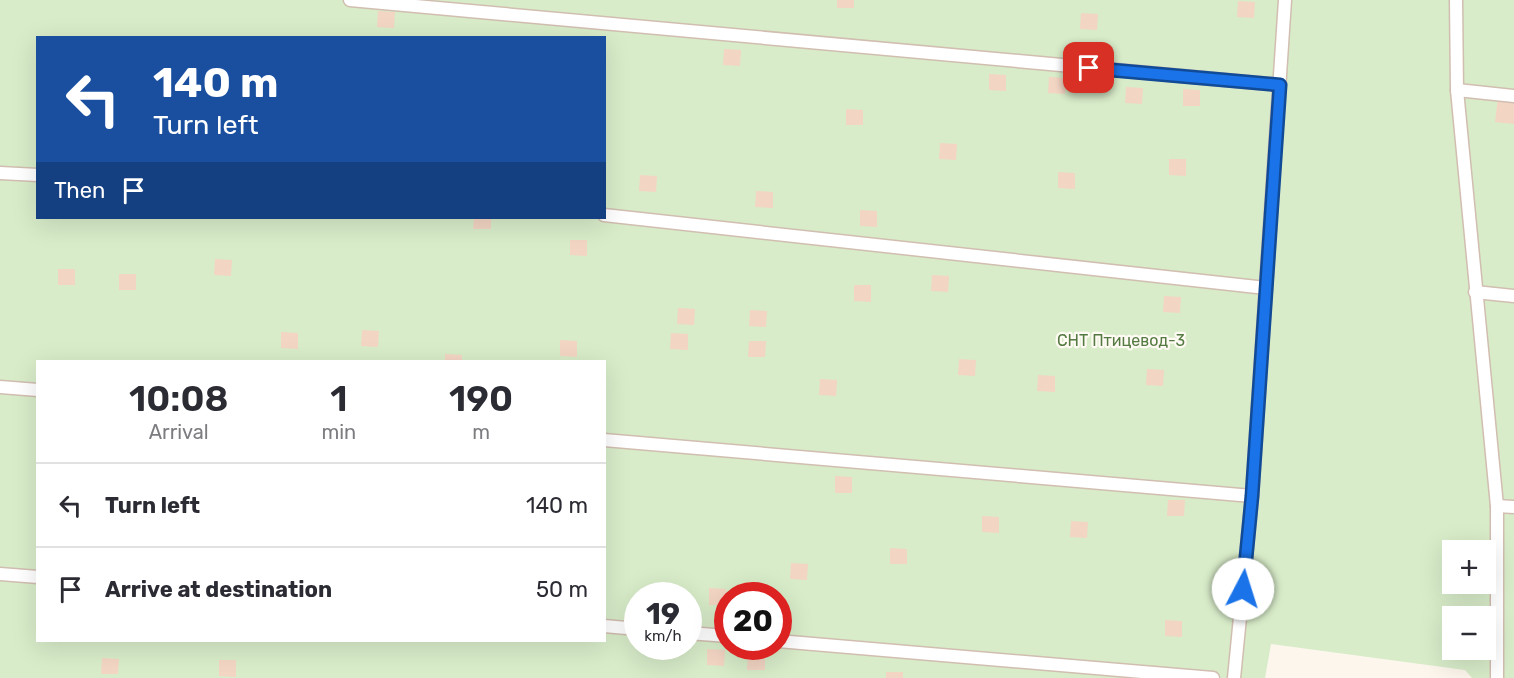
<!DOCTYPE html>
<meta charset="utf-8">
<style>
body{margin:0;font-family:Rubik,sans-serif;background:#f2f2f3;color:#2b2b33;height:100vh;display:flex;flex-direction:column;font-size:22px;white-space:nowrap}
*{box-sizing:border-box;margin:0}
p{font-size:20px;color:#7c7c81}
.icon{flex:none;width:33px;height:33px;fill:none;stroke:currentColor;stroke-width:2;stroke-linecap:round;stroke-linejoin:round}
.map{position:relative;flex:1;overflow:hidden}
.sheet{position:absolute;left:36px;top:360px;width:570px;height:282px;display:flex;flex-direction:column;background:#fff;border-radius:0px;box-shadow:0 6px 24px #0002}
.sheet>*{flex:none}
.hud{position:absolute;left:36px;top:36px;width:570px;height:183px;border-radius:0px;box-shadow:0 6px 24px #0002;background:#1a4fa0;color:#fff;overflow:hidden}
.tools{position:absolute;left:1442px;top:540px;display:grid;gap:12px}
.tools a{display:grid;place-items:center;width:54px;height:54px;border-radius:0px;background:#fff;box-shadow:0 6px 24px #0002;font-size:30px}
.speed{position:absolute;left:624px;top:582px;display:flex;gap:12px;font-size:30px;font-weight:700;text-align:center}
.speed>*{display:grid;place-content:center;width:78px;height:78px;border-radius:50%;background:#fff;box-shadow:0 6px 24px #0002;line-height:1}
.speed small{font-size:15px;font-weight:400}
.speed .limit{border:9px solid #d22;background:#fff;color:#111}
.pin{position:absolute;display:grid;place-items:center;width:51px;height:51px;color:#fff;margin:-26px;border-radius:12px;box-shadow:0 3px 9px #0006}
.me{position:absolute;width:66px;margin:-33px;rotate:5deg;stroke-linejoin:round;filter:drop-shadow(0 0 4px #0008)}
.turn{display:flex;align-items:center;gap:21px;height:126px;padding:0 18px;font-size:27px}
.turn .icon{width:78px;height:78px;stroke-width:2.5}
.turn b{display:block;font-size:42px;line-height:51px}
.then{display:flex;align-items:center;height:57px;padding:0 18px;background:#0003;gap:12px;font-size:22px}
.eta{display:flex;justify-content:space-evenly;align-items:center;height:102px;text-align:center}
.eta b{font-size:36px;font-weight:600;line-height:42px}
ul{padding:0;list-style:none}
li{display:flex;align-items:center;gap:18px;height:84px;padding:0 18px;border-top:2px solid #e1e1e2}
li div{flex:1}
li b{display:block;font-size:22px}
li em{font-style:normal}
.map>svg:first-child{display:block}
</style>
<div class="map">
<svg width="1514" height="678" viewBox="0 0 1514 678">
<rect width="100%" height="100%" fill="#fdf6ec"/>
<!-- green -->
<path fill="#d8ecc9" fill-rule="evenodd" d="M 0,0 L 1514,0 L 1514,678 L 1472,678 L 1465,670 L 1271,644 L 1265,678 L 0,678 ZM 38,38 L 604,38 L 604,218 L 38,218 ZM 38,362 L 604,362 L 604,640 L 38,640 ZM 1452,550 L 1485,550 L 1485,584 L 1452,584 ZM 638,596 L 688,596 L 688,646 L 638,646 ZM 728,596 L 778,596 L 778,646 L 728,646 ZM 1452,616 L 1485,616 L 1485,650 L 1452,650 Z"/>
<!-- building -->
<g fill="#f3d5c3">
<rect x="837" y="0" width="17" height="8"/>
<path d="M 1238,1 L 1255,2 L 1254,18 L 1237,17 Z"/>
<path d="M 378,11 L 395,12 L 394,28 L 377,27 Z"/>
<path d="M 1081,13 L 1098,14 L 1097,30 L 1080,29 Z"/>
<path d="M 724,49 L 741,50 L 740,66 L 723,65 Z"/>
<path d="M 989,74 L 1006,75 L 1006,91 L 989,90 Z"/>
<path d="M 1049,77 L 1066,78 L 1065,94 L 1048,93 Z"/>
<path d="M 1126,87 L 1143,88 L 1142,104 L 1125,103 Z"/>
<path d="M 1183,89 L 1200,90 L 1200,106 L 1183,106 Z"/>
<path d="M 1498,97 L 1514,98 L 1514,124 L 1495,122 Z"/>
<path d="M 846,109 L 863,110 L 863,125 L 846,125 Z"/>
<path d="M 940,143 L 957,144 L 956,160 L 939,159 Z"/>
<path d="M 1169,159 L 1186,159 L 1186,176 L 1169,175 Z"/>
<path d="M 1058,172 L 1075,173 L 1075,189 L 1058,188 Z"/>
<path d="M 640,175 L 657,176 L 656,192 L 639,191 Z"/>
<path d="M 756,191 L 773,192 L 773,208 L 755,207 Z"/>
<path d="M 860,210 L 877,211 L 877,227 L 860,226 Z"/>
<path d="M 474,218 L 491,218 L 491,229 L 473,229 Z"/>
<path d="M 570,240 L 587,240 L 587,256 L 570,255 Z"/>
<path d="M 215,259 L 232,260 L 231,276 L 214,275 Z"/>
<rect x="58" y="269" width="17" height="16"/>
<rect x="119" y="274" width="17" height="16"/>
<path d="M 932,275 L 949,276 L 948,292 L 931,291 Z"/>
<path d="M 854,285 L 871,285 L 871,302 L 854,301 Z"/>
<path d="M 1164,296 L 1181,297 L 1180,313 L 1163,312 Z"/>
<path d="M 678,308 L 695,309 L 694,325 L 677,324 Z"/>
<path d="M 750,310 L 767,311 L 766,327 L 749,326 Z"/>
<path d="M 362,330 L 379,331 L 378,347 L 361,346 Z"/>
<path d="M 281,332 L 298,333 L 298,349 L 281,348 Z"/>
<path d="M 671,333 L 688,334 L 688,350 L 670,349 Z"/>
<path d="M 560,340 L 577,341 L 577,357 L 560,356 Z"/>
<path d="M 749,341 L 766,341 L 765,357 L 748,357 Z"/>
<path d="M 445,354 L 462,355 L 462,362 L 445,362 Z"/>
<path d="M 959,359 L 976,360 L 975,376 L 958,375 Z"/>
<path d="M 1147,369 L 1164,370 L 1163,386 L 1146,385 Z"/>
<path d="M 1038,375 L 1055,376 L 1055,392 L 1037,391 Z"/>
<path d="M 820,379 L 837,380 L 836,396 L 819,395 Z"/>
<path d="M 835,476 L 852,477 L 852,493 L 835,493 Z"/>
<path d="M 1168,500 L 1185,500 L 1184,516 L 1167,516 Z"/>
<path d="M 982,516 L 999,517 L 999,533 L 982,532 Z"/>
<path d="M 1071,521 L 1088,522 L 1087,538 L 1070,537 Z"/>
<path d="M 890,548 L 907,549 L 907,564 L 890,564 Z"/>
<path d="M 791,563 L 808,564 L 807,580 L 790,579 Z"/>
<path d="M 709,588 L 726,589 L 726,605 L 709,605 Z"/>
<path d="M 1165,620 L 1182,621 L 1182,637 L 1165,636 Z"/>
<path d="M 707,649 L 725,650 L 724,666 L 707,665 Z"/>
<path d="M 748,654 L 765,654 L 765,670 L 747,670 Z"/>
<path d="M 102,658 L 119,659 L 118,674 L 101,674 Z"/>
<path d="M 219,660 L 236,660 L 236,677 L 219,676 Z"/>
<rect x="886" y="672" width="17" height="6"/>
</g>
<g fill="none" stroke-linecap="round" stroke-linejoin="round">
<!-- service casing -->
<g stroke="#d1beb0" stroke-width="15">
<g id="service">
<path d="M 350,0 L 1280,85"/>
<path d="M 1456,0 L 1457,90 L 1497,506 L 1497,678"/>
<path d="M 1457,90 L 1514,96"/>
<path d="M 0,173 L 38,175"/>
<path d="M 604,215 L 1266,288"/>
<path d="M 1475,292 L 1514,296"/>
<path d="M 0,387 L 38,390"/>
<path d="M 604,440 L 1252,496"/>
<path d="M 1497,506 L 1514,507"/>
<path d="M 0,574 L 38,577"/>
<path d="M 604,626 L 638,629"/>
<path d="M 688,633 L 728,636"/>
<path d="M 778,641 L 1213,678"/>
<path d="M 1234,678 L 1252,496 L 1285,0"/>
</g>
</g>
<!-- service -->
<use href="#service" stroke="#fff" stroke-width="12"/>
</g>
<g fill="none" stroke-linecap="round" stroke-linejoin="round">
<!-- route casing -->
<g stroke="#114b97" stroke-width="15">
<path id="route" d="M 1089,68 L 1280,85 L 1252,496 L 1243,589"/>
</g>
<!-- route -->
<use href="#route" stroke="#1a73e8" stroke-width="10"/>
</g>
<g text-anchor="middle" stroke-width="4.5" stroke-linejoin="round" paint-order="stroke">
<!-- park labels -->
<g font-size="16" fill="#537a41" stroke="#fffaf3">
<text x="1121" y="346">СНТ Птицевод-3</text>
</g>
</g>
</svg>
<div class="tools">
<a>+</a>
<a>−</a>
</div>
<div class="speed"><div>19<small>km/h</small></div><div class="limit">20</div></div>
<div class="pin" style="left:1089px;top:68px;background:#d93025"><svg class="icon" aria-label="arrive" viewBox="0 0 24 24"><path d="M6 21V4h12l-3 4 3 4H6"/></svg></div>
<svg class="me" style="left:1243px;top:589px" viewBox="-20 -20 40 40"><circle r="19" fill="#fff"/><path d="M0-13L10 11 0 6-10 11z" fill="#1a73e8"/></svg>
<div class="hud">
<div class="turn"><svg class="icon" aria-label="left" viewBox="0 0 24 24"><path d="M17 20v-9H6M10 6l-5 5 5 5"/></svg><div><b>140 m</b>Turn left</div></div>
<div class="then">Then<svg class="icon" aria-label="arrive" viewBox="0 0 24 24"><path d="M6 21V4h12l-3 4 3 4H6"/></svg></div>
</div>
<section class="sheet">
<div class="eta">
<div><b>10:08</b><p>Arrival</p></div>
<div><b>1</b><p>min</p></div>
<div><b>190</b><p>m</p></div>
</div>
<ul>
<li><svg class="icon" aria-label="left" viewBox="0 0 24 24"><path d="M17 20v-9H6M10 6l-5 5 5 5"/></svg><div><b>Turn left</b></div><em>140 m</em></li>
<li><svg class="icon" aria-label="arrive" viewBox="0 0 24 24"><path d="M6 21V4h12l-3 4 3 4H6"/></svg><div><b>Arrive at destination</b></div><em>50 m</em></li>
</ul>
</section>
</div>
